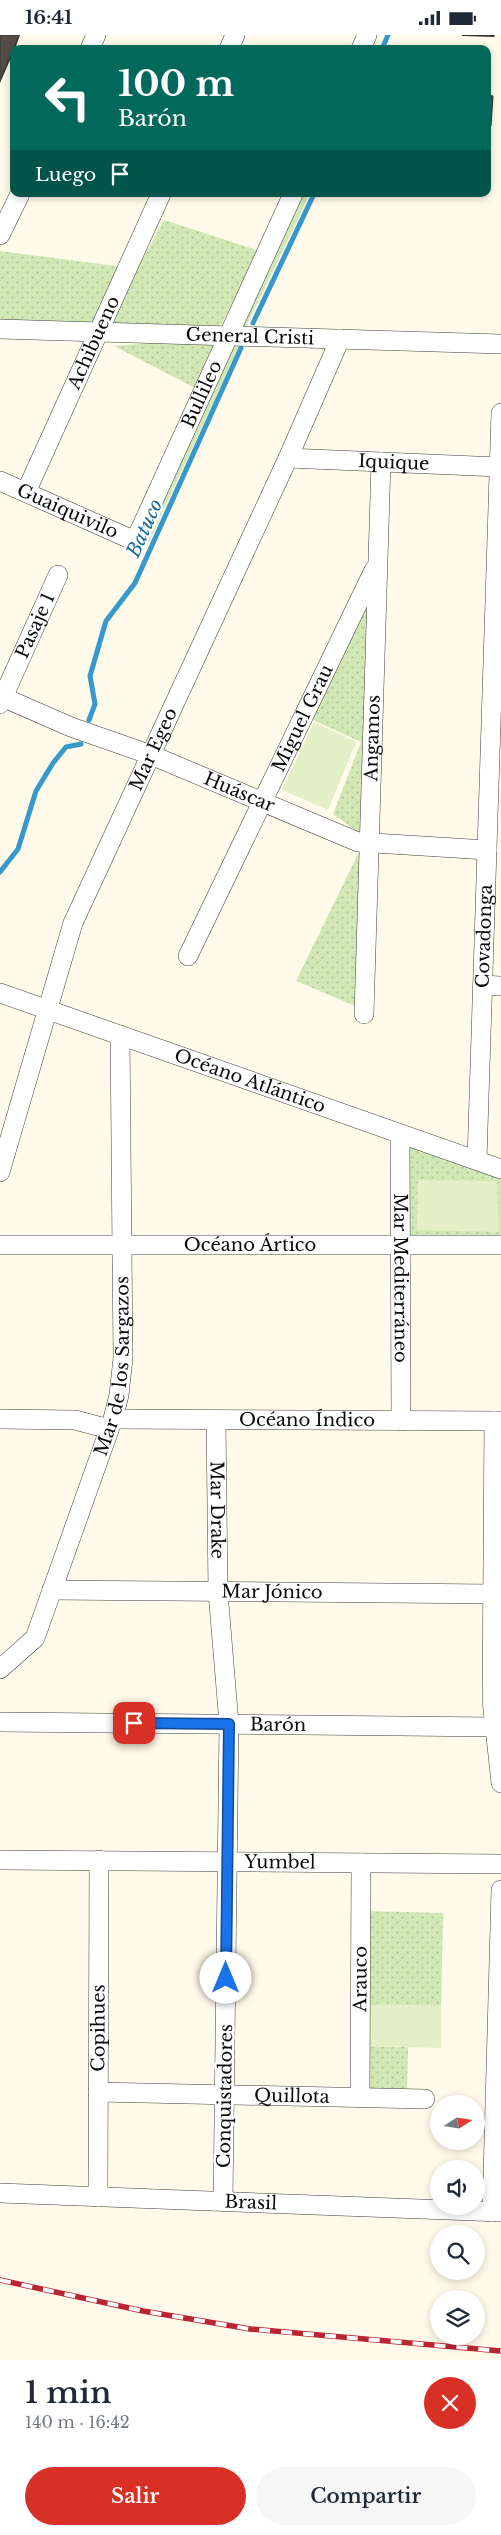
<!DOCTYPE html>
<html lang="es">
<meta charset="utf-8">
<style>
body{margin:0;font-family:"Libre Baskerville",serif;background:#f6f6f7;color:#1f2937;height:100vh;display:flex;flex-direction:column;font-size:19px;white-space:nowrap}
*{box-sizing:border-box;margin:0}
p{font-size:16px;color:#747a83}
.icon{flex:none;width:28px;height:28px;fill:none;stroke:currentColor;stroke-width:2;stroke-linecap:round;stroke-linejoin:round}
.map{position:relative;height:2325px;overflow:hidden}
.sheet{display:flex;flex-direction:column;background:#fff;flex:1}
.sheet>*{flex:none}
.hud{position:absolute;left:10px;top:10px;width:481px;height:152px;border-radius:10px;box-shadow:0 2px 8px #0003;background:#00695c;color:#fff;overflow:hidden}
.needle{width:32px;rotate:78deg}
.tools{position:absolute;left:430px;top:2060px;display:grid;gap:10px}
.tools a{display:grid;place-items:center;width:55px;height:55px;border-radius:50%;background:#fff;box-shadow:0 2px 8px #0003;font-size:25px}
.pin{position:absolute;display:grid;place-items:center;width:42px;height:42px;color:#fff;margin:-21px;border-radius:10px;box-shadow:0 2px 8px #0006}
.me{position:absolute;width:55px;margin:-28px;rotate:0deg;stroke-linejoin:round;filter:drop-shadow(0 0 4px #0008)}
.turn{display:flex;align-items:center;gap:18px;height:105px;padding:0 25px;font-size:22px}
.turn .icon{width:65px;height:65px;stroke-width:2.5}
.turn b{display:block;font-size:35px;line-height:42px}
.then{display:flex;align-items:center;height:48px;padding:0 25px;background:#0003;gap:10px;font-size:19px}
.round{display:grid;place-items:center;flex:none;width:52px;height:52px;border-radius:26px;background:#f6f6f7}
.headline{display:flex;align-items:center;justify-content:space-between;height:85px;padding:0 25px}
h1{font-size:30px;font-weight:600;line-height:38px}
.button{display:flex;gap:10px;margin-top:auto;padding:10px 25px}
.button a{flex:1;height:58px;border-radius:30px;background:#d93025;color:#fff;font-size:20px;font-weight:600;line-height:58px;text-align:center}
.button a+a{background:#f6f6f7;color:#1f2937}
.status{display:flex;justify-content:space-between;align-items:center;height:35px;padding:0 25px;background:#fff;direction:ltr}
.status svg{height:14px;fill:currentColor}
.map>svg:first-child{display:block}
</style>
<div class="status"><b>16:41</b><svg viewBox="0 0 49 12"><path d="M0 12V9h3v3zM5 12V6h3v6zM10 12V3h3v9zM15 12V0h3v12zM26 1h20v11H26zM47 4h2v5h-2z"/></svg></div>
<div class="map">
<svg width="501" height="2325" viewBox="0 0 501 2325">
<defs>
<pattern id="park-dots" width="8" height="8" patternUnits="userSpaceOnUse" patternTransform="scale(1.25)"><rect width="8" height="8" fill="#d1e8b4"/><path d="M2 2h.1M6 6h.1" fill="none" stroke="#b2c699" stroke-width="1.8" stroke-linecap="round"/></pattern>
</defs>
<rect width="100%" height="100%" fill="#fffae9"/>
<!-- grass -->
<g fill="#d1e8b4">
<path d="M 300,159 L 308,163 L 245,294 L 236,294 Z"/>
<path d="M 230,303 L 243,303 L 147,511 L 139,507 Z"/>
</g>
<!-- park -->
<g fill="url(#park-dots)">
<path d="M 164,185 L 260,216 L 220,292 L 105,292 Z"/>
<path d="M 0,216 L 123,232 L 95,290 L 0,287 Z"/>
<path d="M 217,303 L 195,353 L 114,311 Z"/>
<path d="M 374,547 L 365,802 L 333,779 L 361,707 L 309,683 Z"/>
<path d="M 359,817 L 358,972 L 296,946 Z"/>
<path d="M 408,1108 L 501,1140 L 501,1205 L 405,1205 Z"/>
<path d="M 366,1876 L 443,1878 L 441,1971 L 368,1970 Z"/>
<path d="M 367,2011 L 408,2012 L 407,2058 L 365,2058 Z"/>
</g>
<!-- pitch -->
<g fill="#e3efc6">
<path d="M 314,687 L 356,707 L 328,775 L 282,755 Z"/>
<path d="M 418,1145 L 497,1146 L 499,1197 L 417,1195 Z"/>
<path d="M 368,1970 L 441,1971 L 441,2013 L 367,2011 Z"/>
</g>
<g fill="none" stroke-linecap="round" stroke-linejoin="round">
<!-- stream -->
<g stroke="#3698cc" stroke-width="5">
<path d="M 382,14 L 388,0"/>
<path d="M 253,288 L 314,159"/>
<path d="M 89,685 L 95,669 L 90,641 L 106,586 L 135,548 L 241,313"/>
<path d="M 0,837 L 18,814 L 36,756 L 53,728 L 66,712 L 81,709"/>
</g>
<!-- minor casing -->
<g stroke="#3e3e3e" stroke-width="20">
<g id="minor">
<path d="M 90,14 L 96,0"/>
<path d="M 229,14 L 235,0"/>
<path d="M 361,14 L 367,0"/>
<path d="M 0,200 L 20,159"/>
<path id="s1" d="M 0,294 L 501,309"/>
<path id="s2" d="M 288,423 L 499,432"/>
<path id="s3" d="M 0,446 L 135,506 L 293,159"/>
<path id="s4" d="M 26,457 L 161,159"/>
<path id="s5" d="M 0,661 L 71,692 L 151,720 L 358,807 L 487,815"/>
<path id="s6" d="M 0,669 L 58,540"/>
<path id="s7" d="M 188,921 L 374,535"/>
<path d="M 483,950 L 501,951"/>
<path id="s8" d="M 0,958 L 501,1134"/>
<path id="s9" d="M 364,979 L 381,427"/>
<path id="s10" d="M 400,1099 L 401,1386"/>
<path id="s11" d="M 477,1125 L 501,378"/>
<path id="s12" d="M 0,1137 L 73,888 L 288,423 L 340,304"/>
<path id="s13" d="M 0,1210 L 501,1210"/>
<path d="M 0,1384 L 75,1385 L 109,1394"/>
<path id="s14" d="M 113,1384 L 501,1386"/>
<path id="s15" d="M 216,1385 L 218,1557 L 229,1689 L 223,2166"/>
<path d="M 494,1386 L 492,1665 L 501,1748"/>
<path id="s16" d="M 52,1555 L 493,1559"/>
<path id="s17" d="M 0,1634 L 35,1603 L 113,1384 L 119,1360 L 123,1323 L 120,1000"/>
<path id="s18" d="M 0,1687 L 496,1692"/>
<path id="s19" d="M 0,1825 L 501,1829"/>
<path id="s20" d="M 98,2057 L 425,2064"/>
<path id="s21" d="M 360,2062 L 361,1828"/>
<path id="s22" d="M 0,2158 L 501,2177"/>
<path id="s23" d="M 98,2162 L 99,1825"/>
<path d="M 492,2177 L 501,1855"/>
</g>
</g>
<!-- minor -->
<use href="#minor" stroke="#fff" stroke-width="19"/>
<!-- rail casing -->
<g stroke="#ba2433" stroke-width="5.5">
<path id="rail" d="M 0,2245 L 143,2276 L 250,2294 L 501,2316"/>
</g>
<!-- rail -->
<use href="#rail" stroke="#fff" stroke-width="4" stroke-dasharray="11" stroke-linecap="butt"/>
</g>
<!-- shaded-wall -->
<g fill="#3a3532">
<path d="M 19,0 L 20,0 L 15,14 L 14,14 L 14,16 L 0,48 L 0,45 Z"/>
<path d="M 462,0 L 495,0 L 494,2 L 462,1 Z"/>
<path d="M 488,91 L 491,91 L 489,96 L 488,96 Z"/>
</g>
<!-- building -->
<g fill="#534c47" stroke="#3a3532">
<path d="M 0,0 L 19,0 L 0,45 Z"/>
<path d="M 488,60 L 493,61 L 491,91 L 488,91 Z"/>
</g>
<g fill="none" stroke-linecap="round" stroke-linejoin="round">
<!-- route casing -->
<g stroke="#114b97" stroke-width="12">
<path id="route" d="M 134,1688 L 229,1689 L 226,1943"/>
</g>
<!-- route -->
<use href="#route" stroke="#1a73e8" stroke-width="9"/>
</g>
<g text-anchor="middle" stroke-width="5" stroke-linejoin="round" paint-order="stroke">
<!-- street labels -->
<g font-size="18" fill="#0b0b0b" stroke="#fff">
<text dy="6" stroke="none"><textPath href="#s1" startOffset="250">General Cristi</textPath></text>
<text dy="6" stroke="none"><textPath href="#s4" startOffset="164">Achibueno</textPath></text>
<text dy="6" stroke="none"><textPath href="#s3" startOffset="309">Bullileo</textPath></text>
<text dy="6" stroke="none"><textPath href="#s2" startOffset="106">Iquique</textPath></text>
<text dy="6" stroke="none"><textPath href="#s3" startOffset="74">Guaiquivilo</textPath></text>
<text dy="6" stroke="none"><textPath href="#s6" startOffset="86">Pasaje 1</textPath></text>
<text dy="6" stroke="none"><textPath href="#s7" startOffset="264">Miguel Grau</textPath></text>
<text dy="6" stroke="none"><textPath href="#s9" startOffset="276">Angamos</textPath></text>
<text dy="6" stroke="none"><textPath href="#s12" startOffset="451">Mar Egeo</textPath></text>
<text dy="6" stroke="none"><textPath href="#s5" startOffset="258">Huáscar</textPath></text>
<text dy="6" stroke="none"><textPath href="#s11" startOffset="224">Covadonga</textPath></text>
<text dy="6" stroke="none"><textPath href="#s8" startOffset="265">Océano Atlántico</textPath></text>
<text dy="6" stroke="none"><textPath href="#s13" startOffset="250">Océano Ártico</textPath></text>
<text dy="6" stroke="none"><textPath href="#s10" startOffset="144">Mar Mediterráneo</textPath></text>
<text dy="6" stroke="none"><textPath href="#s17" startOffset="332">Mar de los Sargazos</textPath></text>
<text dy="6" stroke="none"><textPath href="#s14" startOffset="194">Océano Índico</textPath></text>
<text dy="6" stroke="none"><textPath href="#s15" startOffset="90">Mar Drake</textPath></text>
<text dy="6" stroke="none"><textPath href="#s16" startOffset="220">Mar Jónico</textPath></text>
<text dy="6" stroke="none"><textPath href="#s18" startOffset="278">Barón</textPath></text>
<text dy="6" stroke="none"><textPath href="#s19" startOffset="280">Yumbel</textPath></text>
<text dy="6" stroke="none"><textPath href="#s21" startOffset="118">Arauco</textPath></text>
<text dy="6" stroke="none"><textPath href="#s23" startOffset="169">Copihues</textPath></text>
<text transform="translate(225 2061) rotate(-89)" y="6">Conquistadores</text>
<text dy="6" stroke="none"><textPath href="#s20" startOffset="194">Quillota</textPath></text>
<text dy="6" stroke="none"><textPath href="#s22" startOffset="251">Brasil</textPath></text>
</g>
<!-- water labels -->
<g font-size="19" font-style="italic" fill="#16679b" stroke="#fff">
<text transform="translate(144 493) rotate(-66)" y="7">Batuco</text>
</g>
</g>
</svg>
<div class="tools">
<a><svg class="needle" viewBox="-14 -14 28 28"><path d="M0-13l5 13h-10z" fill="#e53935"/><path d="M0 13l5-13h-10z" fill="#747a83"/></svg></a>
<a><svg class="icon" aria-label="sound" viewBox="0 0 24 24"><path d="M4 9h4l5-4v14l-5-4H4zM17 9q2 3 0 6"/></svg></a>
<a><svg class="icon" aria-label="search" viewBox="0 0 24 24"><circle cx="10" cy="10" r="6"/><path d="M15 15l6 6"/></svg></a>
<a><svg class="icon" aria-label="layers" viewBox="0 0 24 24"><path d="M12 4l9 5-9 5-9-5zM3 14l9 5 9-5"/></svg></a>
</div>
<div class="pin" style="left:134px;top:1688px;background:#d93025"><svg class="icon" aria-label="arrive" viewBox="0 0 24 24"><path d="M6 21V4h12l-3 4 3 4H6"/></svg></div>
<svg class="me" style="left:226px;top:1943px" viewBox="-20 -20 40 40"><circle r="19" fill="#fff"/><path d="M0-13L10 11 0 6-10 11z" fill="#1a73e8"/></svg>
<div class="hud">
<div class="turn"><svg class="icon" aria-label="left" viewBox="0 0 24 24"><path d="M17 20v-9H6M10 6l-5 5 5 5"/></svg><div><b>100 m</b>Barón</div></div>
<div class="then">Luego<svg class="icon" aria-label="arrive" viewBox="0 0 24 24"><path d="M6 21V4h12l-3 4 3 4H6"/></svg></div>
</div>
</div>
<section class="sheet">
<div class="headline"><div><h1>1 min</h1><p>140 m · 16:42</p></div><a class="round" style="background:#d93025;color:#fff"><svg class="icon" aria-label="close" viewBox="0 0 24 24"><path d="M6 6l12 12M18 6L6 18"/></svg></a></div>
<div class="button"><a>Salir</a><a>Compartir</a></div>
</section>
